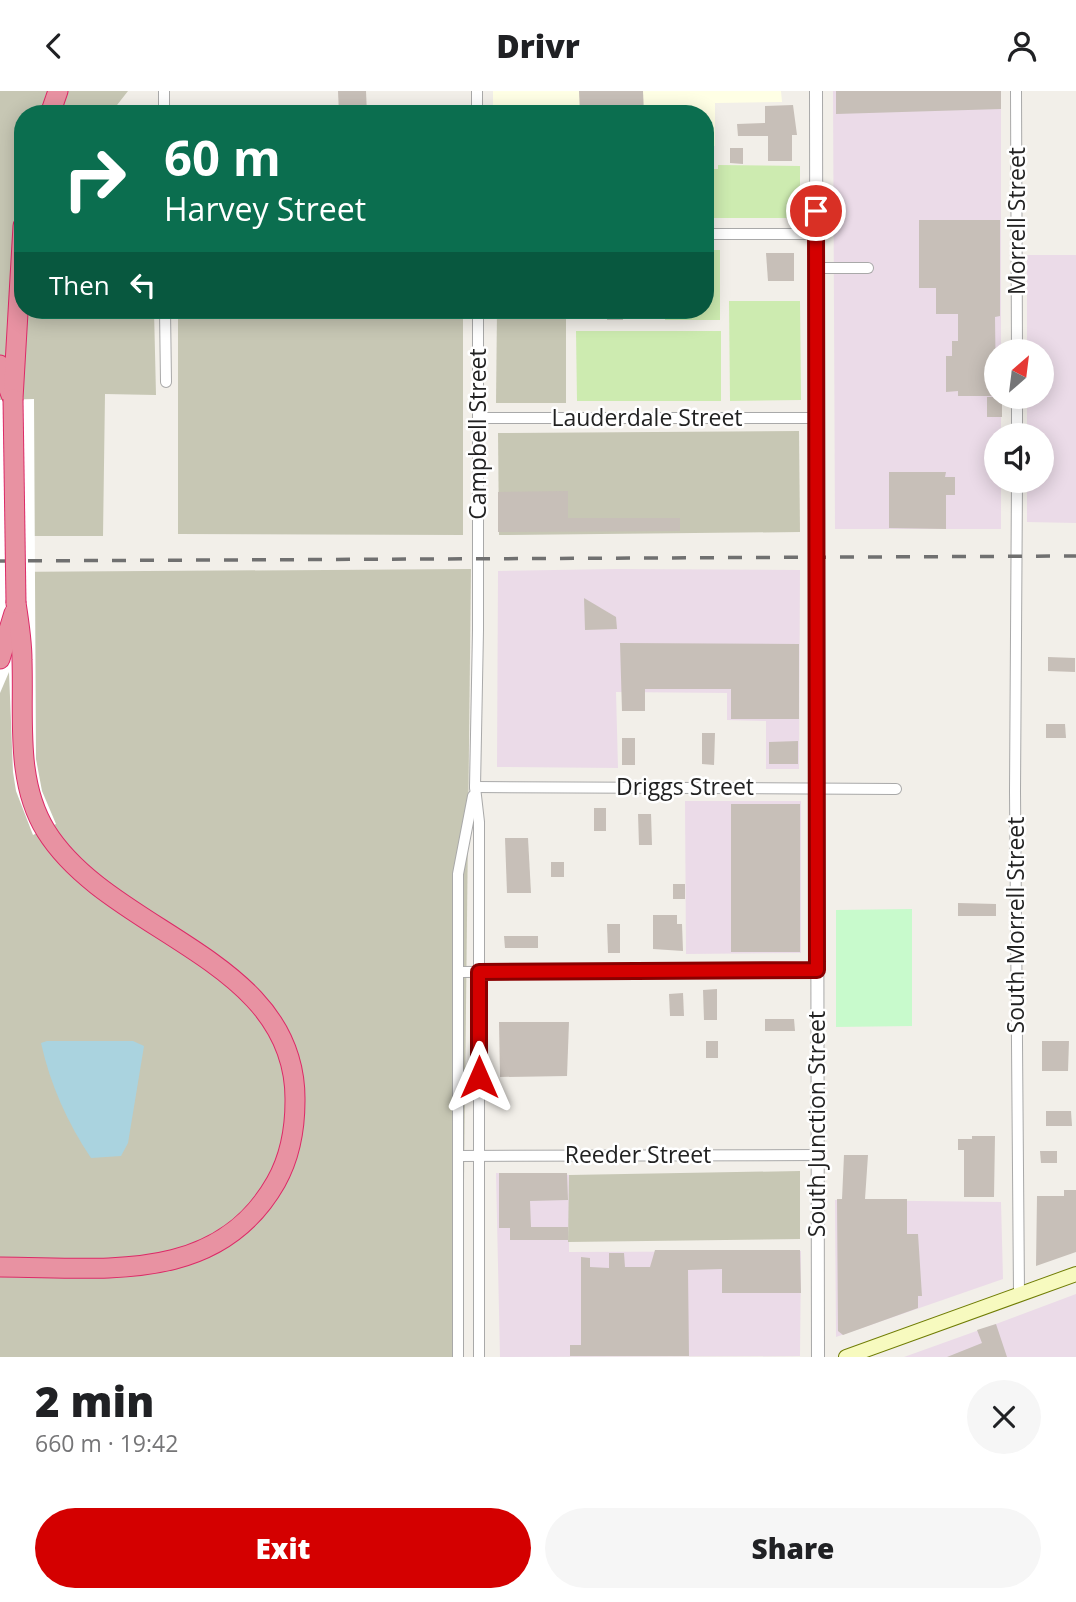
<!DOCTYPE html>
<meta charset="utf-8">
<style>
body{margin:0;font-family:"Open Sans",sans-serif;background:#f6f6f6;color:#202124;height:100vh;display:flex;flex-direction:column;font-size:26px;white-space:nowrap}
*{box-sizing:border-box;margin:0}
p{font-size:23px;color:#757577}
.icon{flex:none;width:38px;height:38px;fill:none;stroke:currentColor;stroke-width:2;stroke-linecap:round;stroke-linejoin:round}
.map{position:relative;height:1266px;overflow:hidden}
.drawer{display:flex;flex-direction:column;background:#fff;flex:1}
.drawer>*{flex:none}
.hud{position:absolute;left:14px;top:14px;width:700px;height:214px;border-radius:28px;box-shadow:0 4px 18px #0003;background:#0b6e4f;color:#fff;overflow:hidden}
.needle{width:46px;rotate:28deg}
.fabs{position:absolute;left:984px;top:248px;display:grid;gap:14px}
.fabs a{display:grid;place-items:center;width:70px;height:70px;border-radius:50%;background:#fff;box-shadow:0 4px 18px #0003;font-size:35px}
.pin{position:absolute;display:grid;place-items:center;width:60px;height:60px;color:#fff;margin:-30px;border:4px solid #fff;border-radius:50%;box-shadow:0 2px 7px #0007}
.me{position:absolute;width:77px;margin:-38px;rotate:0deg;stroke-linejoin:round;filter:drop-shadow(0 0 5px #0008)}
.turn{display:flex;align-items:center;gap:24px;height:147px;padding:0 35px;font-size:32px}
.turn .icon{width:91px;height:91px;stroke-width:2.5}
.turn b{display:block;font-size:49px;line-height:60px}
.then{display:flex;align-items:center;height:66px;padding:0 35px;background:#0003;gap:14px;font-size:26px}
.round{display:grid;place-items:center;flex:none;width:74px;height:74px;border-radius:37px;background:#f6f6f6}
.head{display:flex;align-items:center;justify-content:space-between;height:119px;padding:0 35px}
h1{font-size:42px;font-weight:800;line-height:52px}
.cta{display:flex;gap:14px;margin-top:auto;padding:14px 35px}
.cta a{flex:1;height:80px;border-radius:42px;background:#d40000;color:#fff;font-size:28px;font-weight:800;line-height:80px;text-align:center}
.cta a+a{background:#f6f6f6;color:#202124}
header{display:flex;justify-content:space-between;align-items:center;height:91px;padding:0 35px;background:#fff;font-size:32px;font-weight:800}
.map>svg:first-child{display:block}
</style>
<header><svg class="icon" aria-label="back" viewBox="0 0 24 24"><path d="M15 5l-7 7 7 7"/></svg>Drivr<svg class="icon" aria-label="person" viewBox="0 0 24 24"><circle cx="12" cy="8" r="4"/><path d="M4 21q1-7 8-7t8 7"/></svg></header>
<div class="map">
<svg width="1076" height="1266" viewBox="0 0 1076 1266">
<rect width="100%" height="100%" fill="#f2efe9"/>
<!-- industrial -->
<g fill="#ebdbe8">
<path d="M 833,0 L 1001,0 L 1001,261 L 996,261 L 996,306 L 1001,306 L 1001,345 L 996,345 L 996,390 L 1001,390 L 1001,438 L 835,438 Z"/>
<path d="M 1027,164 L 1076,164 L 1076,432 L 1027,431 L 1027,390 L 1041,390 L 1041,345 L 1027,345 L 1027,306 L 1041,306 L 1041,261 L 1027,261 Z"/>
<path d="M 616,478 L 800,479 L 799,678 L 766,678 L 766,630 L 727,629 L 727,602 L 616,601 L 618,677 L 497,676 L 498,480 Z"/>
<path d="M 685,710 L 801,710 L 801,862 L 686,863 Z"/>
<path d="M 496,1082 L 569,1084 L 569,1161 L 801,1160 L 800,1265 L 500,1266 Z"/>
<path d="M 835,1109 L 1001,1111 L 1003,1188 L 836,1246 Z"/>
<path d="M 1076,1203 L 1076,1266 L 904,1266 L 996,1233 Z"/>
</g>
<!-- education -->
<path fill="#ffffe5" d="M 493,0 L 781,0 L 782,11 L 715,12 L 715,55 L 705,55 L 705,23 L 493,23 Z"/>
<!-- construction -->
<g fill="#c7c7b4">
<path d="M 0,0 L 128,0 L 110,23 L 23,23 L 23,219 L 154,219 L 156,304 L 105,303 L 103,445 L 0,445 Z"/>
<path d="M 178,219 L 463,219 L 463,444 L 178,443 Z"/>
<path d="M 497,219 L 566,219 L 566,312 L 496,312 Z"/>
<path d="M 799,340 L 800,441 L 499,444 L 498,342 Z"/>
<path d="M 471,478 L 462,1266 L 0,1266 L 0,481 Z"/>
<path d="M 800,1080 L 800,1148 L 568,1151 L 569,1084 Z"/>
</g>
<!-- grass -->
<g fill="#cdebb0">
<path d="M 718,74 L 800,75 L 800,127 L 705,127 L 705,78 L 718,78 Z"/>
<path d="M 705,159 L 720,159 L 720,229 L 665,229 L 665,219 L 705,219 Z"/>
<path d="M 729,210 L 800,210 L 801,309 L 730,310 Z"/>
<path d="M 576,240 L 721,240 L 721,310 L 577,310 Z"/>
</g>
<!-- park -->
<path fill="#c8facc" d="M 912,818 L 912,935 L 836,936 L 836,819 Z"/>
<!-- water -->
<path fill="#aad3df" d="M 47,950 L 133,950 L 144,955 L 128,1052 L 121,1065 L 91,1067 C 68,1033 50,993 41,952 Z"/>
<!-- pier -->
<path fill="#fff" d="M 34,308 L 36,668 L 42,700 L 56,733 L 33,744 L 16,700 L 13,681 L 9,581 L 0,602 L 0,309 Z"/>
<!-- building -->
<g fill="#c7bfb8">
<path d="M 338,0 L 366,0 L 367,23 L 339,23 Z"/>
<path d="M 579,0 L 643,0 L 644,22 L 580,23 Z"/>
<path d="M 836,0 L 1001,0 L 1001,18 L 836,23 Z"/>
<path d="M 793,14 L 797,44 L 792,44 L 792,70 L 768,70 L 768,45 L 738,45 L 737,33 L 765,32 L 765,15 Z"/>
<path d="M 730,57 L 743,57 L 743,73 L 730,72 Z"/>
<path d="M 919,129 L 1000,129 L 1000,225 L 995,226 L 996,305 L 958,305 L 958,300 L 946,301 L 946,265 L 952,265 L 952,250 L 958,250 L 958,223 L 936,223 L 936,197 L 919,197 Z"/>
<path d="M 766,162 L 794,162 L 794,190 L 768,190 Z"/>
<rect x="607" y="219" width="16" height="10"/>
<rect x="987" y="306" width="15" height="20"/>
<path d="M 889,381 L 946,381 L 945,386 L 955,386 L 955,404 L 946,404 L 946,438 L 889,437 Z"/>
<path d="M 568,400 L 568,427 L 680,427 L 680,440 L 498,441 L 498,401 Z"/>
<path d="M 584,507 L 616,526 L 617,538 L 585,539 Z"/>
<path d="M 620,552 L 799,553 L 799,628 L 731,628 L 731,598 L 645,598 L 645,620 L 622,620 Z"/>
<path d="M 1048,566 L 1075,567 L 1075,581 L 1048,580 Z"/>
<path d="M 1046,633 L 1065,633 L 1066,647 L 1046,647 Z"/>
<path d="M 702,642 L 715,642 L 714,674 L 702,673 Z"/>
<rect x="622" y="647" width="13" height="27"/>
<path d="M 798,650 L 798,673 L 769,673 L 769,651 Z"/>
<rect x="731" y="713" width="69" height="148"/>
<rect x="594" y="717" width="12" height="23"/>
<path d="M 638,723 L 651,723 L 652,754 L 639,754 Z"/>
<path d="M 505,747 L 528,747 L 531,802 L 507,802 Z"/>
<rect x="551" y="771" width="13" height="15"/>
<rect x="673" y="793" width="12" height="15"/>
<path d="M 958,812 L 996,813 L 996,825 L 958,825 Z"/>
<path d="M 653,824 L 677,824 L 677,833 L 682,833 L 683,860 L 653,858 Z"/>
<path d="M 607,833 L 620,833 L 620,862 L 608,862 Z"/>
<path d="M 504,845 L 538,845 L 538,857 L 505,857 Z"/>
<path d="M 717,898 L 717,929 L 704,929 L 703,899 Z"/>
<path d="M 683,902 L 684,925 L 670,925 L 669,903 Z"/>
<path d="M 765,928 L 794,928 L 795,940 L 765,940 Z"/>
<path d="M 499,931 L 569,931 L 567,985 L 500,986 Z"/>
<rect x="706" y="950" width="12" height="17"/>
<path d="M 1042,950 L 1069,950 L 1068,980 L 1042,980 Z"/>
<path d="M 1046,1020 L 1071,1020 L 1072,1035 L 1046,1035 Z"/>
<path d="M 972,1045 L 995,1045 L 994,1106 L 964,1106 L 964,1059 L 958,1059 L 958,1048 L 972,1048 Z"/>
<path d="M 1040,1060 L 1057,1060 L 1057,1072 L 1041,1072 Z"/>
<path d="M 844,1064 L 868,1064 L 865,1108 L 907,1108 L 907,1143 L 918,1143 L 922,1205 L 918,1205 L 918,1217 L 843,1244 L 838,1240 L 837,1108 L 842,1108 Z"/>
<path d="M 499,1082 L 567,1082 L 568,1109 L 530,1110 L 531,1136 L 568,1136 L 568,1149 L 510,1149 L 510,1137 L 499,1137 Z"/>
<path d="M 1064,1099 L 1076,1099 L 1076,1161 L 1036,1175 L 1037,1105 L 1064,1105 Z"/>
<path d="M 655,1159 L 800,1159 L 801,1202 L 722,1202 L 722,1178 L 688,1179 L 689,1265 L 570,1265 L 570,1254 L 581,1254 L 581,1166 L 590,1167 L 590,1176 L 609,1177 L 609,1162 L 624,1162 L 625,1176 L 650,1176 Z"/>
<path d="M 996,1233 L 1007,1266 L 947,1266 L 982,1252 L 977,1239 Z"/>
</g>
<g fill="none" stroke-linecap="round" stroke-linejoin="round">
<!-- minor casing -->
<g stroke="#a9a9a9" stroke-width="12">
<g id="minor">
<path d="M 164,0 L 164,23"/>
<path d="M 477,0 L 477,23"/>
<path d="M 1016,0 L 1017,261"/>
<path d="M 705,143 L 816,143"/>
<path d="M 817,177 L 868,177"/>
<path d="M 165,219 L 166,291"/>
<path d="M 478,219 L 478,539 L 475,696 L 479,731 L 479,1266"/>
<path d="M 1017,306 L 1017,345"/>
<path d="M 478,327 L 816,327"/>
<path d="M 1017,390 L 1015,701 L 1019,1203"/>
<path d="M 475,696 L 896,698"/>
<path d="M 458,881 L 817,879"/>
<path d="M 458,1065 L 818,1064"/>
<path d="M 458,1266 L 458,783 L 473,705"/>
</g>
</g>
<!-- tertiary casing -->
<g stroke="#a9a9a9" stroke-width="14">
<path id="tertiary" d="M 816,0 L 818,1266"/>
</g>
<!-- secondary casing -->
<g stroke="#707d05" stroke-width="16">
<path id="secondary" d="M 846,1266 L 1076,1183"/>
</g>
<!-- motorway casing -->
<g stroke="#dc2a67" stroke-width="21">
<g id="motorway">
<path d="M 50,23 L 58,0"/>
<path d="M 0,274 L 11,304"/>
<path d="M 13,308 L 23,135"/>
<path d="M 0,568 L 14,522"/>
<path d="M 0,1176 C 102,1176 217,1195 276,1091 C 290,1066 295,1038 295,1010 C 297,867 111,844 46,740 C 15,690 24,626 22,569 C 22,550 19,531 16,512"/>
</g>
</g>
<!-- minor -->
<use href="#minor" stroke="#fff" stroke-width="10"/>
<!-- tertiary -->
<use href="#tertiary" stroke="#fff" stroke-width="12"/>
<!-- secondary -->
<use href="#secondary" stroke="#f7fabf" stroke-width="14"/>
<!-- motorway -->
<use href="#motorway" stroke="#e892a2" stroke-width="19"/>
<!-- rail -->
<path stroke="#707070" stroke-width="3.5" stroke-dasharray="14 14" stroke-linecap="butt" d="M 0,470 L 1076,465"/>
<!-- motorway-bridge casing -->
<g stroke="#dc2a67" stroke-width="21" stroke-linecap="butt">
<path id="motorway-bridge" d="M 13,308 L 16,512"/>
</g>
<!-- motorway-bridge -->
<use href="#motorway-bridge" stroke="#e892a2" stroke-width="19"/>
</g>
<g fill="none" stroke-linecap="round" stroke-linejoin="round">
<!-- route casing -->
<g stroke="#8a0000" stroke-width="18">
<path id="route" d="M 479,986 L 479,881 L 817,879 L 816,120"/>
</g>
<!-- route -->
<use href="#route" stroke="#d40000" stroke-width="12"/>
</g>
<g text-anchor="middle" stroke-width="5" stroke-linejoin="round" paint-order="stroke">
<!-- street labels -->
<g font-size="23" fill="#222" stroke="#fff">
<text transform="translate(1017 130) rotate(-90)" y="8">Morrell Street</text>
<text x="647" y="335">Lauderdale Street</text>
<text transform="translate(478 343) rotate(-90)" y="8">Campbell Street</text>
<text x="685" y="704">Driggs Street</text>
<text transform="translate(1016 834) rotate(-90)" y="8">South Morrell Street</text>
<text transform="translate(817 1033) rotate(-90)" y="8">South Junction Street</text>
<text x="638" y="1072">Reeder Street</text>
</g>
</g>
</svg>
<div class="fabs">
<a><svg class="needle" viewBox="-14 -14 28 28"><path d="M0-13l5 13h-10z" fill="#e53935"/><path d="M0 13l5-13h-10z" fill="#757577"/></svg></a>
<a><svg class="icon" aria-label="sound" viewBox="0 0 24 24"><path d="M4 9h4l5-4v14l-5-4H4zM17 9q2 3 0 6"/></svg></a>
</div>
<div class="pin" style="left:816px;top:120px;background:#d93025"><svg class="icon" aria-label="arrive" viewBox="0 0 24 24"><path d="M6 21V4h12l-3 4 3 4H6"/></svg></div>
<svg class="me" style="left:479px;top:986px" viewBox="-20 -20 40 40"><path d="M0-17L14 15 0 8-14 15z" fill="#d40000" stroke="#fff" stroke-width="4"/></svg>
<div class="hud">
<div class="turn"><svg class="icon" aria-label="right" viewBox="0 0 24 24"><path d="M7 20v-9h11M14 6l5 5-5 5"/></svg><div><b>60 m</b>Harvey Street</div></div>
<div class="then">Then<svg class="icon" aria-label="left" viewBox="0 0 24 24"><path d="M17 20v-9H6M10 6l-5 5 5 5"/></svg></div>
</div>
</div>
<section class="drawer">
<div class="head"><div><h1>2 min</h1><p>660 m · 19:42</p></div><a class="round"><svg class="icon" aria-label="close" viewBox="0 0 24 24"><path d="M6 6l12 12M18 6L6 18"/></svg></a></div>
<div class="cta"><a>Exit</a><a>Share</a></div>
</section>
